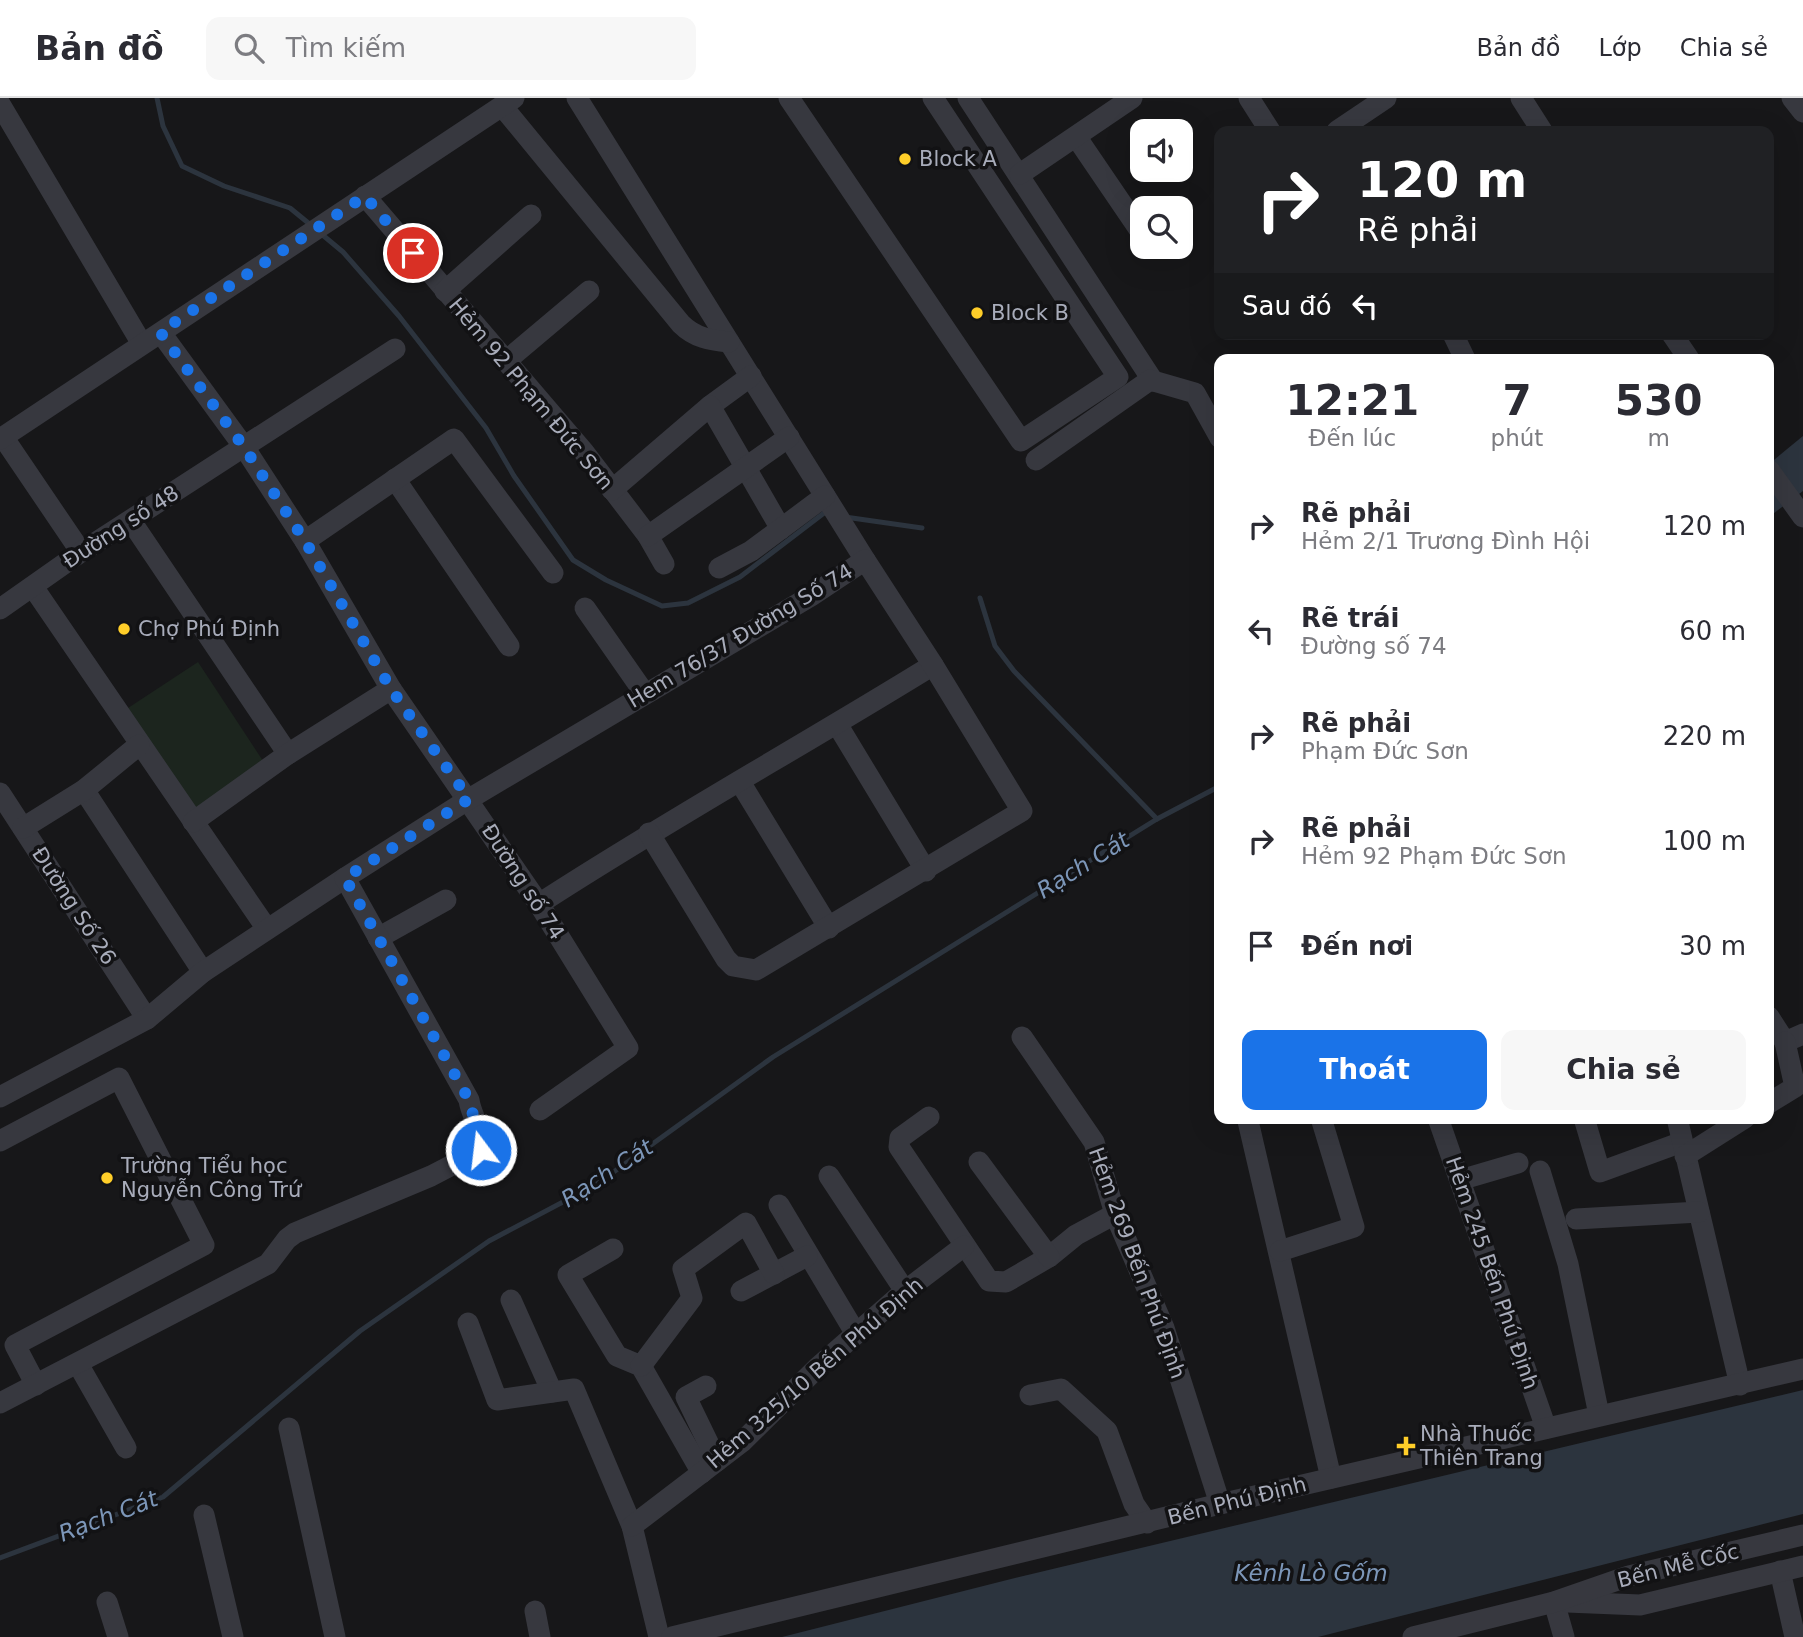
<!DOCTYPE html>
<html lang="vi">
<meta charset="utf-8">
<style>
body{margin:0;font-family:"DejaVu Sans",sans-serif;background:#f7f7f7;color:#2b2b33;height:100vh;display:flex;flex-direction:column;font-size:26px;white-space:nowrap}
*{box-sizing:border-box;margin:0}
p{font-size:23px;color:#7c7c81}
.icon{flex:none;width:38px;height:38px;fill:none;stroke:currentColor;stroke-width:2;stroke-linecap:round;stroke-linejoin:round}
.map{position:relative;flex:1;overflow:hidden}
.panel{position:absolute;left:1214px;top:256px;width:560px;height:770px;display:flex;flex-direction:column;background:#fff;border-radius:14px;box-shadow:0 7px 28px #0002}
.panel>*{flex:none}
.hud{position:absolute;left:1214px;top:28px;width:560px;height:214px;border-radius:14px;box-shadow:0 7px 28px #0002;background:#202124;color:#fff;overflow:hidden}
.controls{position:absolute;left:1130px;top:21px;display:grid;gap:14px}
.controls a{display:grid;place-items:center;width:63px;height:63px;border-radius:14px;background:#fff;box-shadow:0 7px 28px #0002;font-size:35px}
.pin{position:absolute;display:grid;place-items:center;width:60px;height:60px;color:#fff;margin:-30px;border:4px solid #fff;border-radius:50%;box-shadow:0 2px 7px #0007}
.me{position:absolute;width:77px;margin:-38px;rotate:345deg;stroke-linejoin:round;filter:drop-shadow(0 0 5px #0008)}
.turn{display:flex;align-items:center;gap:24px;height:147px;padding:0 28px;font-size:32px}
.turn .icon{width:91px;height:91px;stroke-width:2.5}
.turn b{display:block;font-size:49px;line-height:60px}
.then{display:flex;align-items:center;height:66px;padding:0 28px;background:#0003;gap:14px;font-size:26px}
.eta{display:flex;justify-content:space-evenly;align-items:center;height:119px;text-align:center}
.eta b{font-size:42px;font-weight:700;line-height:49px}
.primary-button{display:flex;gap:14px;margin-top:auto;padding:14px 28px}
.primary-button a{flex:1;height:80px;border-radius:14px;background:#1a73e8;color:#fff;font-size:28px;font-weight:700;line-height:80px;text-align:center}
.primary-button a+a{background:#f7f7f7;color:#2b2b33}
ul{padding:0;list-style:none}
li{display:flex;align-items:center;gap:21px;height:105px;padding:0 28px}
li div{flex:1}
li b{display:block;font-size:26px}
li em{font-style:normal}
header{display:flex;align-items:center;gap:42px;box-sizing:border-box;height:98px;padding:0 35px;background:#fff;border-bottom:2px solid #e1e1e2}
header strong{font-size:33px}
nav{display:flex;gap:38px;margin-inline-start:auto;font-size:24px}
.search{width:490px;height:63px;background:#f7f7f7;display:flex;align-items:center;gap:18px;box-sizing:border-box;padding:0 24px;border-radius:14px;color:#7c7c81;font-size:26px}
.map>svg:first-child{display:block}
</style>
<header>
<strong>Bản đồ</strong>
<div class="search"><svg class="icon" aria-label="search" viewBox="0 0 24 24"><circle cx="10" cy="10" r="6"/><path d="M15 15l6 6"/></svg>Tìm kiếm</div>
<nav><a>Bản đồ</a><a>Lớp</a><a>Chia sẻ</a></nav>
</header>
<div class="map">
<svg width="1803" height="1539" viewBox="0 0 1803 1539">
<rect width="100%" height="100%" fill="#171719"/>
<!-- green -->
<path fill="#1c251e" d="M 198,564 L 265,666 L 192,714 L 125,612 Z"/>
<!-- water -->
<g fill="#2c343e">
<path d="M 1803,338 L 1803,393 L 1769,419 L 1769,366 Z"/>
<path d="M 1803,1292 L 1803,1416 L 1318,1539 L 782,1539 L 1011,1481 Z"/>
</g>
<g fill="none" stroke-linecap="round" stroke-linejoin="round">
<!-- stream -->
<g stroke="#2c343e" stroke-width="5">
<path d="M 157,0 L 163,28 L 182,68 L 224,88 L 290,110 L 312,128"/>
<path d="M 319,134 L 343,154 L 399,218 L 486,330 L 514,378 L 573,462 L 606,482 L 662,508 L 688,505 L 740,479 L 824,415 L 829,416"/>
<path d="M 845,419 L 922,430"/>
<path d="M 980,500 L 995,548 L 1014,573 L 1157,721"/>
<path d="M 0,1460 L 163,1399 L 360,1233 L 489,1143 L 597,1086 L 773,959 L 1157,721 L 1220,688"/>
</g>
<!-- minor -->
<g stroke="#37383f" stroke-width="21">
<path d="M 577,0 L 865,462"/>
<path d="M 789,0 L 1021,343 L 1118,279 L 933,0"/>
<path d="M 968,0 L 1153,283"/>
<path d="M 1249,0 L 1270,33"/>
<path d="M 1521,0 L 1542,33"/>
<path d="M 1792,0 L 1803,14"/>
<path d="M 0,6 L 142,246"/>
<path d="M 502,8 L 681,226 C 695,240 710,242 729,244"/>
<path d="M 1337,33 L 1386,0"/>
<path d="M 1077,40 L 1143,137"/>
<path d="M 1020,76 L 1132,0"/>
<path d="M 365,98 L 584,354 L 648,438 L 664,466"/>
<path d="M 445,193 L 531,117"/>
<path d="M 161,235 L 244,349 L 305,443 L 391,591 L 539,806 L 628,950 L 540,1012"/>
<path d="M 1453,236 L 1465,261"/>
<path d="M 1672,236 L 1689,261"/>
<path d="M 506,263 L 589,193"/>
<path d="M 710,308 L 751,278"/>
<path d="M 3,339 L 81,454"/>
<path d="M 0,341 L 514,0"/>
<path d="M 1036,362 L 1150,282 L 1195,295 L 1220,340"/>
<path d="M 1769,372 L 1803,419"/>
<path d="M 395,381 L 509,548"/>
<path d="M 612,392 L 710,308 L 781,431"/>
<path d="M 131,423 L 288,656"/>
<path d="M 648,438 L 789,339"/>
<path d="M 305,443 L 454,341 L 553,475"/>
<path d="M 719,470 L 751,453 L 825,398"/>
<path d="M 33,489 L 267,831"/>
<path d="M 585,510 L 645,596"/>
<path d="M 0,511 L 81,454 L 395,251"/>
<path d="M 837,626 L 926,773"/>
<path d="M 740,684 L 829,830"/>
<path d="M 84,692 L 203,874"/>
<path d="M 0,695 L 147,921"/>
<path d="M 193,724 L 288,656 L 391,591"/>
<path d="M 23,730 L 84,692 L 139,647"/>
<path d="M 539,806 C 668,722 802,648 933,567"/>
<path d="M 378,840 L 446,802"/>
<path d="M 1769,919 L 1785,944 L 1803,936"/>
<path d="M 1022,939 L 1094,1044 L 1115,1116 L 1164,1230 L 1220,1406"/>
<path d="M 0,999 L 147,921 L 203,874 L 345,780 L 469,701 L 811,498 L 865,462 L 933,567 L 1022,713 L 756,872 L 733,868 L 726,861 L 649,735"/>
<path d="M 1769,1005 L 1795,989 L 1785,944"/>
<path d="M 929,1019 L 900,1040 L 899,1049 L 989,1183 L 1006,1184 L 1049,1159 L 1076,1137 L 1115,1116"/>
<path d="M 1438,1020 L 1546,1330"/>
<path d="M 1584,1020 L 1600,1074 L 1682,1044"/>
<path d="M 1677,1020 L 1740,1287"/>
<path d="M 1248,1023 L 1331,1380"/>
<path d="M 0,1043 L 119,980 L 204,1147 L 15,1247 L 36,1287"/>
<path d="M 1685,1058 L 1745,1020"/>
<path d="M 979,1064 L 1049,1159"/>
<path d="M 1540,1073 L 1568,1166 L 1599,1317"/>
<path d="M 829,1078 L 905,1193"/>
<path d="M 1460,1082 L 1518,1065"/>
<path d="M 779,1107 L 856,1236"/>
<path d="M 1576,1121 L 1699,1114"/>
<path d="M 613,1151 L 568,1177 L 617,1258 L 641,1268 L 702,1375"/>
<path d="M 1280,1153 L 1354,1129 L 1321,1020"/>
<path d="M 741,1193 L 807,1158"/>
<path d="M 511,1202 L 552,1294"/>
<path d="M 468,1225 L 497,1302 L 574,1291 L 632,1428 L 659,1539"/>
<path d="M 78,1266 L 126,1350"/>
<path d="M 641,1268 L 692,1200 L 683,1171 L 746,1125 L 774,1176"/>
<path d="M 706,1288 L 686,1299 L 717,1363"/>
<path d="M 1030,1297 L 1061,1291 L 1107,1333 L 1134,1406 L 1147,1425"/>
<path d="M 0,1305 L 268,1166 L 287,1141 L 295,1135 L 431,1078 L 481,1052 C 486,1036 471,1019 469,1002 L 345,780"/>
<path d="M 289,1330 L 335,1539"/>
<path d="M 204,1417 L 233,1539"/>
<path d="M 632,1428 L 742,1344 L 817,1270 L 905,1193 L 964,1148"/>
<path d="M 1780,1473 L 1795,1539"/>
<path d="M 107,1504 L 118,1539"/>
<path d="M 1554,1504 L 1564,1539"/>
<path d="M 1567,1504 L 1640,1507 L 1803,1468"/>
<path d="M 535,1513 L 540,1539"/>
<path d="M 672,1539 L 1220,1406 L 1803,1271"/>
<path d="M 1413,1539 L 1554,1504 L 1629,1478 L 1803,1437"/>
</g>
</g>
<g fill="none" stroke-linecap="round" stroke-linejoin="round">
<!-- route -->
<path stroke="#1a73e8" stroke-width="12" stroke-dasharray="0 21.6" d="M 413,155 L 365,98 L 160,234 L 244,349 L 305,443 L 391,591 L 469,701 L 345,780 L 469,1002 C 471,1019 486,1036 481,1052"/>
</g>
<!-- markers -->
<g fill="#ffce29" stroke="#121214" stroke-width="2.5">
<circle cx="905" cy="61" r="7"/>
<circle cx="977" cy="215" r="7"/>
<circle cx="124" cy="531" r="7"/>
<circle cx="107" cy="1080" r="7"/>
<path d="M1402.5 1337.5h7v7h7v7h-7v7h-7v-7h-7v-7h7z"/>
</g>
<g text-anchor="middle" stroke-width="7" stroke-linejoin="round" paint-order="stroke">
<!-- poi labels -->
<g font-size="21" fill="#a8acba" stroke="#121214" text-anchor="start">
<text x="919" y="68">Block A</text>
<text x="991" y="222">Block B</text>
<text x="138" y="538">Chợ Phú Định</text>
<text x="121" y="1075">Trường Tiểu học<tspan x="121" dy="24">Nguyễn Công Trứ</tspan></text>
<text x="1420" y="1343">Nhà Thuốc<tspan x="1420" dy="24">Thiên Trang</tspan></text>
</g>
<!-- street labels -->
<g font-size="21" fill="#a8acba" stroke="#121214">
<text transform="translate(531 296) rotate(50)" y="7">Hẻm 92 Phạm Đức Sơn</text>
<text transform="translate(121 429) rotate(-33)" y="7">Đường số 48</text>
<text transform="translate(740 538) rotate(-31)" y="7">Hem 76/37 Đường Số 74</text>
<text transform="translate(523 784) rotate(57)" y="7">Đường số 74</text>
<text transform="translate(74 808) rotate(57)" y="7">Đường Số 26</text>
<text transform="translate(1137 1165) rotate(70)" y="7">Hẻm 269 Bến Phú Định</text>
<text transform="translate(1492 1175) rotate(71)" y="7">Hẻm 245 Bến Phú Định</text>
<text transform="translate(815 1275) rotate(-41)" y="7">Hẻm 325/10 Bến Phú Định</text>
<text transform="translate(1237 1403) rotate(-14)" y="7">Bến Phú Định</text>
<text transform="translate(1678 1468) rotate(-14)" y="7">Bến Mễ Cốc</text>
</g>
<!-- water labels -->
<g font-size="23" font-style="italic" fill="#7c96b8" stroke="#121214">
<text transform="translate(1083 767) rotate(-32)" y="8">Rạch Cát</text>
<text transform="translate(607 1075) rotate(-33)" y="8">Rạch Cát</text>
<text transform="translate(108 1418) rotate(-21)" y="8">Rạch Cát</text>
<text x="1311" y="1483">Kênh Lò Gốm</text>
</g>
</g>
</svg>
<div class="controls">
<a><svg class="icon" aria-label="sound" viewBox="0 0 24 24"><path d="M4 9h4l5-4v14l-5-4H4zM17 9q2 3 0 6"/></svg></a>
<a><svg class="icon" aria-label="search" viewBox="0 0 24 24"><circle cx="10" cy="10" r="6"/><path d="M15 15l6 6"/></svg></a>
</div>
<div class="pin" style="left:413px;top:155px;background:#d93025"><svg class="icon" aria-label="arrive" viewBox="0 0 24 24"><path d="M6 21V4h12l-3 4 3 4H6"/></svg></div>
<svg class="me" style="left:481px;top:1052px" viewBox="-20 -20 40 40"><circle r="17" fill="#1a73e8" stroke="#fff" stroke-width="3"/><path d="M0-11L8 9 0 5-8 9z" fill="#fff"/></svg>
<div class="hud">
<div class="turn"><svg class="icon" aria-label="right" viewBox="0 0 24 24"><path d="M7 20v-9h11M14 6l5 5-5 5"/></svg><div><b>120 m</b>Rẽ phải</div></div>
<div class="then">Sau đó<svg class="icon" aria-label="left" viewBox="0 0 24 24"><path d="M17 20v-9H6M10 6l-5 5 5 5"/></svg></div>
</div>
<section class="panel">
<div class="eta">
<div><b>12:21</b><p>Đến lúc</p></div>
<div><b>7</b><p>phút</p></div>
<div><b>530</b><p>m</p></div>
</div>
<ul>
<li><svg class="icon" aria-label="right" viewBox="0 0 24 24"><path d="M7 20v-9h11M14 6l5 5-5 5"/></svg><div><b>Rẽ phải</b><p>Hẻm 2/1 Trương Đình Hội</p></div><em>120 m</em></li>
<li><svg class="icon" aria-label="left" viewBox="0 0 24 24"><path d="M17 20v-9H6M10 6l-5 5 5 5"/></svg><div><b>Rẽ trái</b><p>Đường số 74</p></div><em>60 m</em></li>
<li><svg class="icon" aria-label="right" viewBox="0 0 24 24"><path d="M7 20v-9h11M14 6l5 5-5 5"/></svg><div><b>Rẽ phải</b><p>Phạm Đức Sơn</p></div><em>220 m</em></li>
<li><svg class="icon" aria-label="right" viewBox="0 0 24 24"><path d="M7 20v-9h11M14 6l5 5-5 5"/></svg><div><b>Rẽ phải</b><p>Hẻm 92 Phạm Đức Sơn</p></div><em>100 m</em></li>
<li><svg class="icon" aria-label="arrive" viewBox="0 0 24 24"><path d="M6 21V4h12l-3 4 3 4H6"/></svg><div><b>Đến nơi</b></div><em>30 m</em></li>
</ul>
<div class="primary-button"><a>Thoát</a><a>Chia sẻ</a></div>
</section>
</div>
